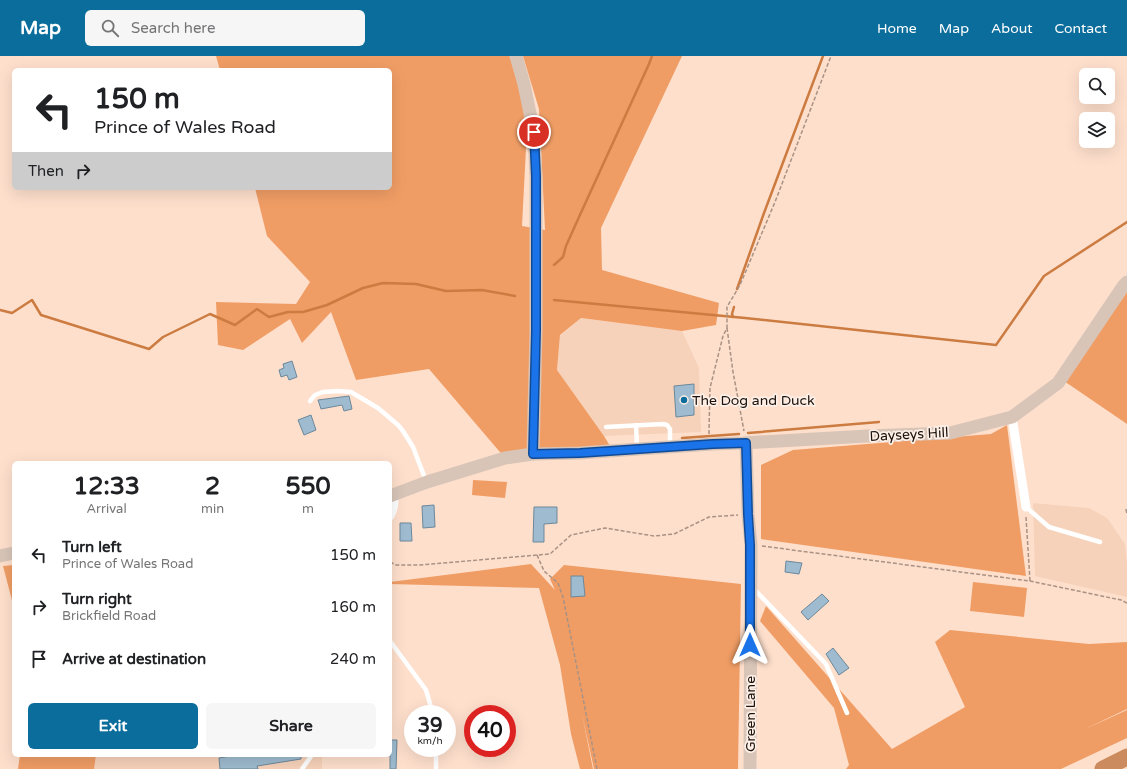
<!DOCTYPE html>
<style>
body{margin:0;font-family:"Varela Round",sans-serif;background:#f6f6f6;color:#202124;height:100vh;display:flex;flex-direction:column;font-size:15px;white-space:nowrap}
*{box-sizing:border-box;margin:0}
p{font-size:13px;color:#757577}
.icon{flex:none;width:22px;height:22px;fill:none;stroke:currentColor;stroke-width:2;stroke-linecap:round;stroke-linejoin:round}
.map{position:relative;flex:1;overflow:hidden}
.panel{position:absolute;left:12px;top:405px;width:380px;height:296px;display:flex;flex-direction:column;background:#fff;border-radius:6px;box-shadow:0 4px 16px #0002}
.panel>*{flex:none}
.banner{position:absolute;left:12px;top:12px;width:380px;height:122px;border-radius:6px;box-shadow:0 4px 16px #0002;background:#fff;color:#202124;overflow:hidden}
.controls{position:absolute;left:1079px;top:12px;display:grid;gap:8px}
.controls a{display:grid;place-items:center;width:36px;height:36px;border-radius:6px;background:#fff;box-shadow:0 4px 16px #0002;font-size:20px}
.speed{position:absolute;left:404px;top:649px;display:flex;gap:8px;font-size:20px;font-weight:700;text-align:center}
.speed>*{display:grid;place-content:center;width:52px;height:52px;border-radius:50%;background:#fff;box-shadow:0 4px 16px #0002;line-height:1}
.speed small{font-size:10px;font-weight:400}
.speed .limit{border:6px solid #d22;background:#fff;color:#111}
.pin{position:absolute;display:grid;place-items:center;width:34px;height:34px;color:#fff;margin:-17px;border:2px solid #fff;border-radius:50%;box-shadow:0 1px 4px #0007}
.me{position:absolute;width:44px;margin:-22px;rotate:0deg;stroke-linejoin:round;filter:drop-shadow(0 0 3px #0008)}
.turn{display:flex;align-items:center;gap:14px;height:84px;padding:0 16px;font-size:18px}
.turn .icon{width:52px;height:52px;stroke-width:2.5}
.turn b{display:block;font-size:28px;line-height:34px}
.then{display:flex;align-items:center;height:38px;padding:0 16px;background:#0003;gap:8px;font-size:15px}
.eta{display:flex;justify-content:space-evenly;align-items:center;height:68px;text-align:center}
.eta b{font-size:24px;font-weight:700;line-height:28px}
.primary-button{display:flex;gap:8px;margin-top:auto;padding:8px 16px}
.primary-button a{flex:1;height:46px;border-radius:6px;background:#0b6d9b;color:#fff;font-size:16px;font-weight:700;line-height:46px;text-align:center}
.primary-button a+a{background:#f6f6f6;color:#202124}
ul{padding:0;list-style:none}
li{display:flex;align-items:center;gap:12px;height:52px;padding:0 16px}
li div{flex:1}
li b{display:block;font-size:15px}
li em{font-style:normal}
header{display:flex;align-items:center;gap:24px;box-sizing:border-box;height:56px;padding:0 20px;background:#0b6d9b;color:#fff}
header strong{font-size:19px}
nav{display:flex;gap:22px;margin-inline-start:auto;font-size:14px}
.search{width:280px;height:36px;background:#f6f6f6;display:flex;align-items:center;gap:10px;box-sizing:border-box;padding:0 14px;border-radius:6px;color:#757577;font-size:15px}
.map>svg:first-child{display:block}
</style>
<header>
<strong>Map</strong>
<div class="search"><svg class="icon" aria-label="search" viewBox="0 0 24 24"><circle cx="10" cy="10" r="6"/><path d="M15 15l6 6"/></svg>Search here</div>
<nav><a>Home</a><a>Map</a><a>About</a><a>Contact</a></nav>
</header>
<div class="map">
<svg width="1127" height="713" viewBox="0 0 1127 713">
<rect width="100%" height="100%" fill="#fedfcc"/>
<!-- built -->
<g fill="#f7d2ba">
<path d="M 581,262 L 682,275 L 699,312 L 701,376 L 604,380 L 557,314 L 560,280 Z"/>
<path d="M 1033,447 L 1089,452 L 1107,462 L 1125,488 L 1127,507 L 1127,541 L 1035,520 Z"/>
<path d="M 96,699 L 322,699 L 322,713 L 94,713 Z"/>
</g>
<!-- green -->
<g fill="#f09d65">
<path d="M 216,0 L 516,0 L 527,73 L 522,170 L 545,174 L 539,53 L 523,0 L 682,0 L 601,172 L 602,214 L 719,247 L 716,269 L 682,275 L 581,262 L 560,279 L 557,314 L 604,380 L 613,395 L 505,402 L 429,313 L 356,324 L 331,256 L 302,287 L 290,263 L 243,294 L 218,289 L 216,246 L 296,248 L 310,226 L 267,180 L 255,132 L 390,132 L 390,14 L 220,14 Z"/>
<path d="M 1127,236 L 1127,368 L 1064,325 Z"/>
<path d="M 1007,369 L 1026,520 L 761,483 L 761,409 L 793,394 L 991,378 Z"/>
<path d="M 473,424 L 507,426 L 505,442 L 472,439 Z"/>
<path d="M 531,508 L 555,534 L 550,523 L 564,509 L 741,528 L 738,713 L 594,713 L 582,658 L 593,713 L 580,713 L 571,678 L 560,609 L 539,532 L 390,528 L 390,526 Z"/>
<path d="M 14,509 L 14,552 L 3,510 Z"/>
<path d="M 973,526 L 1027,532 L 1024,561 L 970,555 Z"/>
<path d="M 766,550 L 892,693 L 965,651 L 935,586 L 950,574 L 1089,588 L 1127,586 L 1127,653 L 1083,674 L 1127,654 L 1127,682 L 1061,713 L 846,713 L 849,709 L 834,652 L 760,565 Z"/>
<path d="M 20,699 L 96,699 L 94,713 L 18,713 Z"/>
</g>
<g fill="none" stroke-linecap="round" stroke-linejoin="round">
<!-- stream -->
<g stroke="#cc7b41" stroke-width="2.5">
<path d="M 554,209 L 563,201 L 566,190 L 579,161 L 649,8 L 652,0"/>
<path d="M 737,233 L 764,157 L 823,0"/>
<path d="M 554,244 L 745,262 L 996,289 L 1044,220 L 1127,166"/>
<path d="M 0,254 L 12,257 L 32,244 L 41,259 L 149,293 L 163,281 L 210,258 L 235,269 L 257,253 L 269,261 L 288,256 L 303,256 L 327,249 L 363,232 L 383,227 L 416,228 L 446,235 L 482,234 L 515,240"/>
<path d="M 733,261 L 732,258 L 734,251"/>
<path d="M 748,377 L 879,366"/>
<path d="M 682,382 L 739,378"/>
</g>
</g>
<!-- building -->
<g fill="#9ebbcf" stroke="#6c889b">
<path d="M 292,305 L 297,321 L 289,324 L 287,319 L 281,321 L 279,314 L 284,312 L 283,308 Z"/>
<path d="M 694,328 L 694,359 L 676,361 L 674,330 Z"/>
<path d="M 349,340 L 352,353 L 344,355 L 342,349 L 321,353 L 318,344 Z"/>
<path d="M 311,359 L 316,374 L 304,379 L 298,364 Z"/>
<path d="M 434,449 L 435,471 L 423,472 L 422,450 Z"/>
<path d="M 534,451 L 557,451 L 557,467 L 544,468 L 544,486 L 533,486 Z"/>
<path d="M 400,467 L 411,467 L 412,485 L 400,485 Z"/>
<path d="M 786,505 L 802,507 L 799,518 L 785,516 Z"/>
<path d="M 571,520 L 583,520 L 585,540 L 571,541 Z"/>
<path d="M 822,538 L 829,545 L 808,564 L 801,556 Z"/>
<path d="M 833,592 L 849,612 L 839,619 L 826,598 Z"/>
<path d="M 390,684 L 397,684 L 396,713 L 390,713 Z"/>
<path d="M 236,699 L 301,699 L 301,703 L 257,710 L 258,713 L 220,713 L 219,702 Z"/>
</g>
<g fill="none" stroke-linecap="round" stroke-linejoin="round">
<!-- path -->
<g stroke="#a99284" stroke-width="1.5" stroke-dasharray="4 2" stroke-linecap="butt">
<path d="M 727,272 L 733,316 L 744,375"/>
<path d="M 709,378 L 709,374 L 710,332 L 723,280 L 727,272 L 727,251 L 740,229 L 775,146 L 831,0"/>
<path d="M 1126,453 L 1127,459"/>
<path d="M 1026,461 L 1030,525"/>
<path d="M 762,490 L 1030,525 L 1121,544 L 1127,547"/>
<path d="M 537,499 L 544,515 L 558,527 L 563,541 L 597,713"/>
<path d="M 390,506 L 396,509 L 419,509 L 550,498 L 571,479 L 605,472 L 654,480 L 674,478 L 709,461 L 738,459"/>
</g>
<!-- lane -->
<g stroke="#fff" stroke-width="4.5">
<path d="M 310,345 L 315,339 L 323,336 L 338,335 L 351,336 L 378,352 L 398,369 L 403,375 L 413,391 L 426,425"/>
<path d="M 636,369 L 637,392"/>
<path d="M 606,371 L 663,368 L 667,369 L 670,373 L 670,389"/>
<path d="M 1026,451 L 1049,471 L 1100,486"/>
<path d="M 753,532 L 826,608 L 847,657"/>
<path d="M 390,585 L 426,634 L 433,658"/>
<path d="M 302,713 L 312,699"/>
<path d="M 436,713 L 436,692"/>
</g>
<!-- street -->
<g stroke="#fff" stroke-width="9">
<path d="M 1012,361 L 1026,451"/>
<path d="M 390,460 C 394,453 394,446 394,439"/>
</g>
<!-- secondary -->
<g stroke="#d8c5b8" stroke-width="13">
<path d="M 516,0 L 524,28 L 534,77 L 536,121 L 536,275 L 533,398"/>
<path d="M 746,387 L 748,458 L 751,489 L 750,713"/>
<path d="M 390,440 L 427,426 L 505,402 L 533,398 L 580,397 L 713,388 L 744,387 L 867,380 L 950,377 L 1012,361 L 1058,327 L 1124,229 L 1127,226"/>
<path d="M 0,500 L 14,497"/>
</g>
<!-- highway -->
<path stroke="#cc8b5e" stroke-width="17" d="M 1103,713 L 1127,701"/>
</g>
<g fill="none" stroke-linecap="round" stroke-linejoin="round">
<!-- route casing -->
<g stroke="#114b97" stroke-width="10">
<path id="route" d="M 534,76 L 536,120 L 536,275 L 533,398 L 580,397 L 713,388 L 746,387 L 748,458 L 750,489 L 750,589"/>
</g>
<!-- route -->
<use href="#route" stroke="#1a73e8" stroke-width="7"/>
</g>
<!-- markers -->
<circle fill="#0b6d9b" stroke="#fdf0e8" stroke-width="1.5" cx="684" cy="344" r="4"/>
<g text-anchor="middle" stroke-width="3.5" stroke-linejoin="round" paint-order="stroke">
<!-- poi labels -->
<g font-size="14" fill="#1d130c" stroke="#fdf0e8" text-anchor="start">
<text x="692" y="349">The Dog and Duck</text>
</g>
<!-- street labels -->
<g font-size="14" fill="#1d130c" stroke="#fdf0e8">
<text transform="translate(909 378) rotate(-3)" y="5">Dayseys Hill</text>
<text transform="translate(750 658) rotate(-90)" y="5">Green Lane</text>
</g>
</g>
</svg>
<div class="controls">
<a><svg class="icon" aria-label="search" viewBox="0 0 24 24"><circle cx="10" cy="10" r="6"/><path d="M15 15l6 6"/></svg></a>
<a><svg class="icon" aria-label="layers" viewBox="0 0 24 24"><path d="M12 4l9 5-9 5-9-5zM3 14l9 5 9-5"/></svg></a>
</div>
<div class="speed"><div>39<small>km/h</small></div><div class="limit">40</div></div>
<div class="pin" style="left:534px;top:76px;background:#d93025"><svg class="icon" aria-label="arrive" viewBox="0 0 24 24"><path d="M6 21V4h12l-3 4 3 4H6"/></svg></div>
<svg class="me" style="left:750px;top:589px" viewBox="-20 -20 40 40"><path d="M0-17L14 15 0 8-14 15z" fill="#1a73e8" stroke="#fff" stroke-width="4"/></svg>
<div class="banner">
<div class="turn"><svg class="icon" aria-label="left" viewBox="0 0 24 24"><path d="M17 20v-9H6M10 6l-5 5 5 5"/></svg><div><b>150 m</b>Prince of Wales Road</div></div>
<div class="then">Then<svg class="icon" aria-label="right" viewBox="0 0 24 24"><path d="M7 20v-9h11M14 6l5 5-5 5"/></svg></div>
</div>
<section class="panel">
<div class="eta">
<div><b>12:33</b><p>Arrival</p></div>
<div><b>2</b><p>min</p></div>
<div><b>550</b><p>m</p></div>
</div>
<ul>
<li><svg class="icon" aria-label="left" viewBox="0 0 24 24"><path d="M17 20v-9H6M10 6l-5 5 5 5"/></svg><div><b>Turn left</b><p>Prince of Wales Road</p></div><em>150 m</em></li>
<li><svg class="icon" aria-label="right" viewBox="0 0 24 24"><path d="M7 20v-9h11M14 6l5 5-5 5"/></svg><div><b>Turn right</b><p>Brickfield Road</p></div><em>160 m</em></li>
<li><svg class="icon" aria-label="arrive" viewBox="0 0 24 24"><path d="M6 21V4h12l-3 4 3 4H6"/></svg><div><b>Arrive at destination</b></div><em>240 m</em></li>
</ul>
<div class="primary-button"><a>Exit</a><a>Share</a></div>
</section>
</div>
